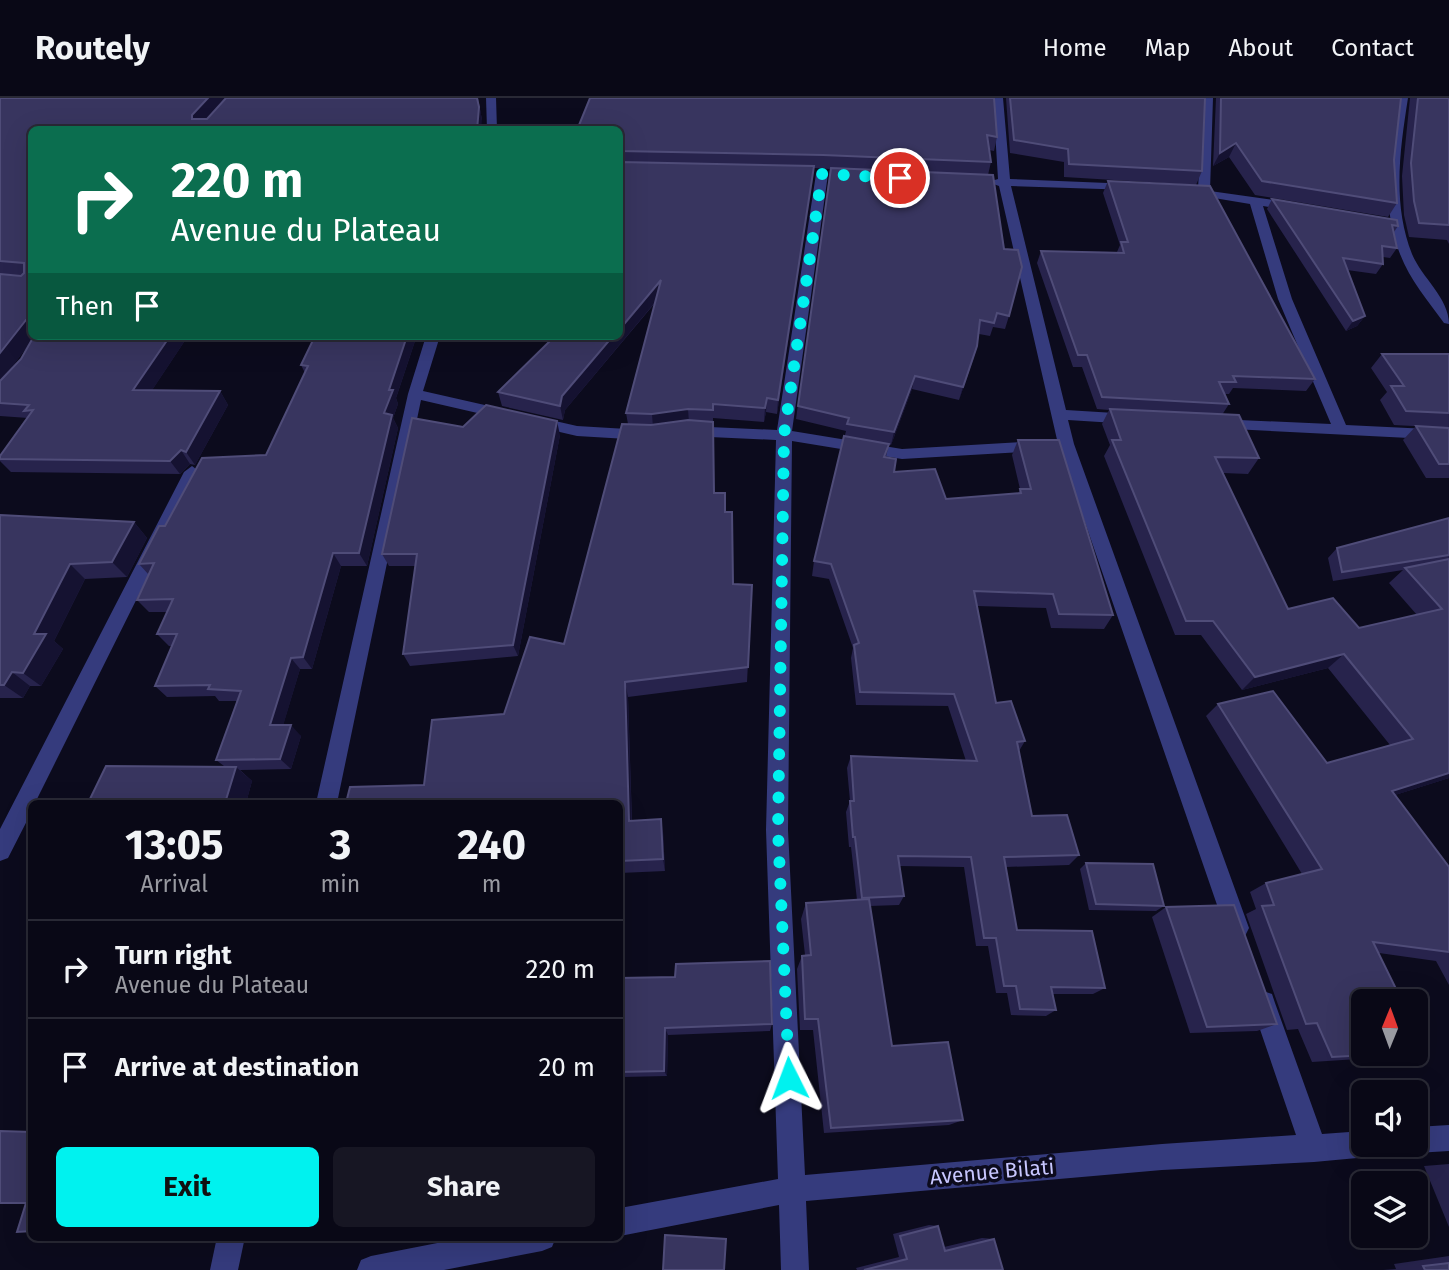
<!DOCTYPE html>
<style>
body{margin:0;font-family:"Fira Sans",sans-serif;background:#171623;color:#f1f3f6;height:100vh;display:flex;flex-direction:column;font-size:26px;white-space:nowrap}
*{box-sizing:border-box;margin:0}
p{font-size:23px;color:#999aa1}
.icon{flex:none;width:38px;height:38px;fill:none;stroke:currentColor;stroke-width:2;stroke-linecap:round;stroke-linejoin:round}
.map{position:relative;flex:1;overflow:hidden}
.side{position:absolute;left:28px;top:702px;width:595px;height:441px;display:flex;flex-direction:column;background:#090816;border-radius:10px;box-shadow:0 7px 28px #0002,0 0 0 2px #292935}
.side>*{flex:none}
.hud{position:absolute;left:28px;top:28px;width:595px;height:214px;border-radius:10px;box-shadow:0 7px 28px #0002,0 0 0 2px #292935;background:#0b6e4f;color:#fff;overflow:hidden}
.needle{width:46px;rotate:1deg}
.buttons{position:absolute;left:1351px;top:891px;display:grid;gap:14px}
.buttons a{display:grid;place-items:center;width:77px;height:77px;border-radius:10px;background:#090816;box-shadow:0 7px 28px #0002,0 0 0 2px #292935;font-size:35px}
.pin{position:absolute;display:grid;place-items:center;width:60px;height:60px;color:#fff;margin:-30px;border:4px solid #fff;border-radius:50%;box-shadow:0 2px 7px #0007}
.me{position:absolute;width:77px;margin:-38px;rotate:357deg;stroke-linejoin:round;filter:drop-shadow(0 0 5px #0008)}
.turn{display:flex;align-items:center;gap:24px;height:147px;padding:0 28px;font-size:32px}
.turn .icon{width:91px;height:91px;stroke-width:2.5}
.turn b{display:block;font-size:49px;line-height:60px}
.then{display:flex;align-items:center;height:66px;padding:0 28px;background:#0003;gap:14px;font-size:26px}
.eta{display:flex;justify-content:space-evenly;align-items:center;height:119px;text-align:center}
.eta b{font-size:42px;font-weight:700;line-height:49px}
.button{display:flex;gap:14px;margin-top:auto;padding:14px 28px}
.button a{flex:1;height:80px;border-radius:10px;background:#00f2ef;color:#111;font-size:28px;font-weight:700;line-height:80px;text-align:center}
.button a+a{background:#171623;color:#f1f3f6}
ul{padding:0;list-style:none}
li{display:flex;align-items:center;gap:21px;height:98px;padding:0 28px;border-top:2px solid #292935}
li div{flex:1}
li b{display:block;font-size:26px}
li em{font-style:normal}
header{display:flex;align-items:center;gap:42px;box-sizing:border-box;height:98px;padding:0 35px;background:#090816;border-bottom:2px solid #292935}
header strong{font-size:33px}
nav{display:flex;gap:38px;margin-inline-start:auto;font-size:24px}
.map>svg:first-child{display:block}
</style>
<header>
<strong>Routely</strong>
<nav><a>Home</a><a>Map</a><a>About</a><a>Contact</a></nav>
</header>
<div class="map">
<svg width="1449" height="1172" viewBox="0 0 1449 1172">
<rect width="100%" height="100%" fill="#0c0b1d"/>
<g fill="none" stroke-linecap="round" stroke-linejoin="round">
<!-- minor -->
<g fill="#353b7d" fill-rule="evenodd">
<path d="M 486,0 L 496,0 L 497,32 L 487,32 Z"/>
<path d="M 993,0 L 1003,0 L 1010,81 L 1132,86 L 1138,89 L 1132,92 L 1011,88 L 1066,312 L 1131,316 L 1139,321 L 1131,326 L 1068,322 L 1074,346 L 1249,830 L 1245,838 L 1237,842 L 1229,838 L 1225,830 L 1058,346 L 999,88 L 988,84 L 998,81 Z"/>
<path d="M 1203,0 L 1213,0 L 1210,93 L 1295,105 L 1301,109 L 1295,113 L 1263,108 L 1292,201 L 1346,327 L 1449,332 L 1449,342 L 1212,330 L 1209,326 L 1212,322 L 1217,321 L 1331,326 L 1278,201 L 1250,106 L 1190,96 L 1184,93 L 1190,90 L 1198,91 Z"/>
<path d="M 1398,0 L 1408,0 C 1400,51 1392,106 1412,156 C 1422,180 1449,200 1449,226 L 1444,225 C 1428,203 1410,182 1400,156 C 1380,106 1389,51 1398,0 Z"/>
<path d="M 822,73 L 828,76 L 792,333 L 902,351 L 1041,343 L 1049,348 L 1041,353 L 902,361 L 792,343 L 788,732 L 805,1077 L 1162,1046 L 1296,1037 L 1251,905 L 1254,896 L 1263,893 L 1272,896 L 1275,905 L 1322,1036 L 1363,1033 L 1363,1046 L 1381,1046 L 1377,1055 L 1368,1059 L 1314,1064 L 1162,1072 L 806,1103 L 809,1172 L 781,1172 L 779,1107 L 620,1138 L 620,1110 L 778,1081 L 766,732 L 776,342 L 688,338 L 680,333 L 688,328 L 777,332 L 816,76 Z"/>
<path d="M 426,238 L 440,238 L 423,293 L 577,328 L 644,332 L 652,337 L 644,342 L 577,338 L 421,302 L 337,705 L 316,705 L 408,296 Z"/>
<path d="M 192,368 L 200,374 L 35,705 L 32,705 L 32,713 L 8,760 L 0,763 L 0,731 L 184,374 Z"/>
<path d="M 1449,1027 L 1449,1053 L 1416,1055 L 1407,1051 L 1405,1046 L 1416,1046 L 1416,1029 Z"/>
<path d="M 217,1139 L 245,1139 L 238,1172 L 210,1172 Z"/>
<path d="M 468,1139 L 556,1139 L 552,1149 L 542,1153 L 444,1172 L 357,1172 L 361,1162 L 371,1158 Z"/>
</g>
</g>
<!-- wall -->
<g fill="#27234c" fill-rule="evenodd">
<path d="M 0,0 L 478,0 L 482,22 L 32,32 L 32,238 L 188,238 L 152,292 L 220,293 L 228,307 L 195,367 L 190,366 L 180,376 L 11,374 L 0,363 L 0,358 L 28,320 L 0,318 ZM 32,242 L 21,261 L 5,278 Z"/>
<path d="M 994,0 L 997,39 L 994,53 L 989,52 L 991,64 L 988,77 L 1009,218 L 1005,231 L 993,229 L 990,238 L 979,236 L 977,248 L 973,262 L 959,302 L 912,291 L 891,347 L 889,346 L 886,359 L 894,374 L 946,401 L 1018,396 L 1020,391 L 1012,357 L 1018,342 L 1113,517 L 1104,531 L 1051,530 L 1046,510 L 977,508 L 996,605 L 1025,643 L 1019,653 L 1032,718 L 1079,757 L 1069,767 L 1006,769 L 1017,832 L 1105,890 L 1093,896 L 1053,896 L 1056,912 L 1046,918 L 1011,917 L 1007,895 L 996,895 L 988,848 L 976,848 L 964,769 L 899,768 L 904,798 L 899,807 L 870,808 L 892,948 L 963,1022 L 949,1027 L 824,1035 L 813,932 L 800,932 L 797,871 L 802,858 L 805,857 L 801,821 L 806,805 L 857,802 L 851,749 L 849,749 L 846,714 L 850,703 L 847,670 L 851,658 L 966,663 L 948,608 L 856,607 L 851,560 L 853,550 L 829,481 L 812,478 L 814,463 L 846,333 L 796,321 L 830,71 L 814,70 L 777,316 L 766,314 L 764,324 L 713,320 L 714,395 L 725,414 L 733,486 L 752,487 L 747,584 L 628,599 L 632,723 L 663,733 L 665,773 L 620,775 L 620,705 L 424,687 L 504,616 L 564,546 L 628,326 L 626,315 L 655,205 L 565,312 L 563,322 L 502,308 L 498,294 L 620,238 L 620,32 Z"/>
<path d="M 1006,0 L 1205,0 L 1202,73 L 1196,87 L 1064,79 L 1064,64 L 1010,55 Z"/>
<path d="M 1216,0 L 1401,0 L 1394,62 L 1397,105 L 1388,119 L 1255,97 L 1229,59 L 1213,68 Z"/>
<path d="M 1410,0 L 1449,0 L 1449,146 L 1447,142 L 1409,139 L 1404,117 L 1402,78 Z"/>
<path d="M 1108,83 L 1315,281 L 1306,293 L 1233,290 L 1229,296 L 1224,296 L 1229,306 L 1222,317 L 1259,360 L 1248,376 L 1223,375 L 1288,511 L 1359,530 L 1417,517 L 1389,485 L 1403,472 L 1333,483 L 1328,460 L 1337,450 L 1449,420 L 1449,680 L 1395,697 L 1449,769 L 1449,887 L 1436,863 L 1379,855 L 1363,956 L 1414,956 L 1404,958 L 1312,964 L 1298,931 L 1287,932 L 1246,816 L 1256,811 L 1250,794 L 1266,785 L 1302,776 L 1206,618 L 1218,606 L 1327,665 L 1390,647 L 1328,570 L 1242,592 L 1201,537 L 1175,537 L 1104,358 L 1110,347 L 1102,326 L 1109,312 L 1097,311 L 1082,269 L 1073,269 L 1037,165 L 1041,153 L 1117,154 L 1120,147 L 1103,95 Z"/>
<path d="M 1272,101 L 1398,128 L 1394,134 L 1397,150 L 1390,160 L 1383,159 L 1383,166 L 1376,176 L 1347,172 L 1365,218 L 1357,228 L 1346,233 L 1267,111 Z"/>
<path d="M 415,243 L 396,300 L 398,306 L 393,320 L 398,330 L 367,468 L 341,468 L 312,571 L 300,571 L 283,627 L 301,638 L 291,671 L 240,672 L 252,683 L 246,705 L 88,705 L 224,668 L 216,662 L 237,603 L 219,603 L 215,598 L 167,599 L 155,588 L 172,548 L 169,548 L 157,536 L 167,514 L 149,514 L 137,502 L 149,477 L 139,466 L 165,428 L 266,357 L 305,275 L 301,267 Z"/>
<path d="M 1382,256 L 1449,256 L 1449,380 L 1426,380 L 1403,342 L 1416,328 L 1432,329 L 1394,327 L 1380,302 L 1387,294 L 1371,270 Z"/>
<path d="M 560,337 L 518,558 L 410,568 L 403,556 L 415,468 L 389,468 L 382,456 Z"/>
<path d="M 0,417 L 134,424 L 147,440 L 127,479 L 85,481 L 54,543 L 63,551 L 41,588 L 30,588 L 23,600 L 0,600 Z"/>
<path d="M 1086,765 L 1164,808 L 1156,813 L 1089,812 L 1080,771 Z"/>
<path d="M 1166,809 L 1277,926 L 1257,933 L 1190,935 L 1152,819 Z"/>
<path d="M 620,880 L 772,926 L 770,933 L 668,937 L 667,978 L 623,979 L 620,975 Z"/>
<path d="M 1449,1066 L 1449,1129 L 1424,1068 Z"/>
<path d="M 929,1127 L 938,1128 L 944,1149 L 982,1140 L 994,1141 L 1003,1172 L 857,1172 L 856,1170 L 899,1159 L 893,1136 Z"/>
<path d="M 1449,1158 L 1449,1172 L 1383,1172 L 1396,1171 L 1394,1166 Z"/>
</g>
<!-- shaded-wall -->
<g fill="#151231">
<path d="M 208,0 L 225,0 L 198,32 L 192,21 L 192,17 Z"/>
<path d="M 478,0 L 482,22 L 481,32 L 477,32 Z"/>
<path d="M 1236,45 L 1229,59 L 1213,68 L 1220,55 Z"/>
<path d="M 814,68 L 813,82 L 777,316 L 778,302 Z"/>
<path d="M 661,182 L 662,196 L 565,312 L 563,322 L 560,308 L 562,298 L 613,238 L 620,238 L 620,231 Z"/>
<path d="M 1365,218 L 1357,228 L 1346,233 L 1353,223 Z"/>
<path d="M 26,222 L 32,228 L 32,238 L 35,238 L 0,285 L 0,255 Z"/>
<path d="M 170,238 L 188,238 L 143,306 L 133,292 Z"/>
<path d="M 407,238 L 413,238 L 415,243 L 396,300 L 398,306 L 393,320 L 398,330 L 367,468 L 359,455 L 384,315 L 389,292 Z"/>
<path d="M 977,248 L 973,262 L 959,302 L 963,289 Z"/>
<path d="M 915,278 L 912,291 L 891,347 L 894,334 Z"/>
<path d="M 220,293 L 228,307 L 195,367 L 186,354 Z"/>
<path d="M 767,300 L 766,314 L 764,324 L 765,310 Z"/>
<path d="M 688,311 L 689,325 L 653,330 L 652,316 Z"/>
<path d="M 557,323 L 560,337 L 518,558 L 513,547 Z"/>
<path d="M 181,352 L 190,366 L 180,376 L 170,363 Z"/>
<path d="M 134,424 L 147,440 L 127,479 L 112,464 Z"/>
<path d="M 333,455 L 341,468 L 312,571 L 303,559 Z"/>
<path d="M 70,466 L 85,481 L 54,543 L 63,551 L 41,588 L 23,575 L 34,536 Z"/>
<path d="M 1344,556 L 1328,570 L 1242,592 L 1255,579 Z"/>
<path d="M 291,560 L 300,571 L 280,638 L 270,627 Z"/>
<path d="M 12,574 L 30,588 L 23,600 L 4,587 Z"/>
<path d="M 625,584 L 628,599 L 632,735 L 629,723 Z"/>
<path d="M 291,627 L 301,638 L 291,671 L 280,661 Z"/>
<path d="M 236,669 L 252,683 L 246,705 L 225,705 Z"/>
<path d="M 1449,675 L 1449,680 L 1373,704 L 1392,693 Z"/>
<path d="M 661,721 L 663,733 L 665,773 L 663,761 Z"/>
<path d="M 665,930 L 668,937 L 667,978 L 664,973 Z"/>
</g>
<!-- building -->
<g fill="#38355f" stroke="#4f4c78" stroke-width="2">
<path d="M 0,0 L 208,0 L 192,17 L 192,21 L 207,21 L 226,0 L 477,0 L 479,9 L 477,32 L 32,32 L 32,222 L 26,222 L 0,255 L 0,176 L 21,178 L 24,175 L 24,165 L 0,163 Z"/>
<path d="M 590,0 L 994,0 L 997,39 L 987,37 L 991,64 L 823,57 L 620,53 L 620,32 L 577,32 Z"/>
<path d="M 1010,0 L 1205,0 L 1202,73 L 1069,66 L 1068,51 L 1014,42 Z"/>
<path d="M 1221,0 L 1401,0 L 1394,62 L 1397,105 L 1262,83 L 1236,45 L 1220,55 Z"/>
<path d="M 1418,0 L 1449,0 L 1449,127 L 1419,125 L 1414,103 L 1411,65 Z"/>
<path d="M 620,64 L 814,68 L 778,302 L 767,300 L 765,310 L 713,306 L 713,312 L 688,311 L 652,316 L 626,315 L 661,182 L 620,231 Z"/>
<path d="M 831,70 L 993,77 L 1004,151 L 1018,152 L 1022,169 L 1009,218 L 997,215 L 994,225 L 980,222 L 977,248 L 963,289 L 915,278 L 894,334 L 847,326 L 849,320 L 798,308 Z"/>
<path d="M 1108,83 L 1210,88 L 1315,281 L 1233,278 L 1236,284 L 1219,284 L 1229,306 L 1102,299 L 1087,257 L 1078,257 L 1041,153 L 1124,155 L 1121,144 L 1128,144 Z"/>
<path d="M 1272,101 L 1397,122 L 1398,128 L 1392,127 L 1397,150 L 1382,148 L 1383,166 L 1343,160 L 1365,218 L 1353,223 Z"/>
<path d="M 34,238 L 170,238 L 133,292 L 220,293 L 186,354 L 181,352 L 170,363 L 0,361 L 0,358 L 33,312 L 24,313 L 29,307 L 0,305 L 0,283 L 21,261 Z"/>
<path d="M 315,238 L 407,238 L 389,292 L 393,292 L 384,315 L 392,317 L 359,455 L 333,455 L 303,559 L 291,560 L 270,627 L 291,627 L 280,661 L 216,662 L 241,593 L 208,591 L 210,587 L 155,588 L 177,536 L 157,536 L 173,501 L 137,502 L 154,465 L 139,466 L 159,428 L 165,428 L 202,360 L 266,357 L 308,268 L 301,267 Z"/>
<path d="M 555,238 L 613,238 L 562,298 L 560,308 L 498,294 Z"/>
<path d="M 1382,256 L 1449,256 L 1449,315 L 1406,313 L 1391,288 L 1404,288 Z"/>
<path d="M 486,307 L 557,323 L 513,547 L 403,556 L 417,456 L 382,456 L 412,320 L 463,329 Z"/>
<path d="M 1110,311 L 1239,317 L 1259,360 L 1215,359 L 1288,511 L 1333,500 L 1359,530 L 1442,511 L 1405,470 L 1449,461 L 1449,675 L 1392,693 L 1449,769 L 1449,854 L 1373,844 L 1402,903 L 1363,903 L 1363,956 L 1386,956 L 1332,959 L 1317,925 L 1306,926 L 1262,808 L 1274,807 L 1266,785 L 1322,771 L 1218,606 L 1273,593 L 1327,665 L 1413,641 L 1344,556 L 1255,579 L 1213,523 L 1186,523 L 1112,342 L 1121,342 Z"/>
<path d="M 688,322 L 713,324 L 714,395 L 725,395 L 725,414 L 732,414 L 733,486 L 752,487 L 748,569 L 625,584 L 629,723 L 661,721 L 663,761 L 620,763 L 620,705 L 346,705 L 350,689 L 424,687 L 432,622 L 504,616 L 530,539 L 564,546 L 622,326 L 651,327 Z"/>
<path d="M 1416,328 L 1449,330 L 1449,366 L 1439,366 Z"/>
<path d="M 844,338 L 889,346 L 884,359 L 896,361 L 894,374 L 935,371 L 946,401 L 1021,395 L 1020,391 L 1031,391 L 1018,342 L 1059,342 L 1113,517 L 1059,516 L 1053,496 L 974,493 L 996,605 L 1011,603 L 1025,643 L 1017,644 L 1032,718 L 1067,717 L 1079,757 L 1004,759 L 1017,832 L 1092,833 L 1105,890 L 1051,889 L 1056,912 L 1020,911 L 1016,888 L 1004,888 L 996,840 L 984,840 L 971,759 L 898,758 L 904,798 L 862,800 L 855,739 L 853,739 L 850,703 L 854,703 L 851,658 L 977,663 L 954,596 L 860,594 L 854,547 L 859,545 L 831,466 L 814,463 Z"/>
<path d="M 0,417 L 134,424 L 112,464 L 70,466 L 34,536 L 46,536 L 23,575 L 12,574 L 4,587 L 0,587 Z"/>
<path d="M 1449,420 L 1449,457 L 1342,474 L 1337,450 Z"/>
<path d="M 106,668 L 236,669 L 225,705 L 88,705 Z"/>
<path d="M 1086,765 L 1153,766 L 1164,808 L 1096,806 Z"/>
<path d="M 869,801 L 892,948 L 948,944 L 963,1022 L 831,1030 L 818,921 L 805,921 L 802,858 L 811,857 L 806,805 Z"/>
<path d="M 1234,807 L 1277,926 L 1207,929 L 1166,809 Z"/>
<path d="M 770,863 L 772,926 L 665,930 L 664,973 L 620,974 L 621,946 L 620,946 L 620,880 L 675,879 L 676,866 Z"/>
<path d="M 1416,931 L 1427,953 L 1416,953 Z"/>
<path d="M 0,1033 L 32,1034 L 32,1133 L 17,1134 L 26,1105 L 0,1105 Z"/>
<path d="M 938,1128 L 945,1153 L 994,1141 L 1003,1172 L 864,1172 L 907,1161 L 900,1138 Z"/>
<path d="M 665,1137 L 726,1141 L 724,1172 L 663,1172 Z"/>
<path d="M 1449,1165 L 1449,1172 L 1425,1172 L 1423,1168 Z"/>
</g>
<g fill="none" stroke-linecap="round" stroke-linejoin="round">
<!-- route -->
<path stroke="#00f2ef" stroke-width="12" stroke-dasharray="0 21.6" d="M 789,980 L 778,732 L 784,337 L 822,76 L 900,80"/>
</g>
<g text-anchor="middle" stroke-width="7" stroke-linejoin="round" paint-order="stroke">
<!-- near-street labels -->
<g font-size="21" fill="#c8c7ff" stroke="#0c0b1d">
<text transform="translate(992 1074) rotate(-5)" y="7">Avenue Bilati</text>
</g>
</g>
</svg>
<div class="buttons">
<a><svg class="needle" viewBox="-14 -14 28 28"><path d="M0-13l5 13h-10z" fill="#e53935"/><path d="M0 13l5-13h-10z" fill="#999aa1"/></svg></a>
<a><svg class="icon" aria-label="sound" viewBox="0 0 24 24"><path d="M4 9h4l5-4v14l-5-4H4zM17 9q2 3 0 6"/></svg></a>
<a><svg class="icon" aria-label="layers" viewBox="0 0 24 24"><path d="M12 4l9 5-9 5-9-5zM3 14l9 5 9-5"/></svg></a>
</div>
<div class="pin" style="left:900px;top:80px;background:#d93025"><svg class="icon" aria-label="arrive" viewBox="0 0 24 24"><path d="M6 21V4h12l-3 4 3 4H6"/></svg></div>
<svg class="me" style="left:789px;top:980px" viewBox="-20 -20 40 40"><path d="M0-17L14 15 0 8-14 15z" fill="#00f2ef" stroke="#fff" stroke-width="4"/></svg>
<div class="hud">
<div class="turn"><svg class="icon" aria-label="right" viewBox="0 0 24 24"><path d="M7 20v-9h11M14 6l5 5-5 5"/></svg><div><b>220 m</b>Avenue du Plateau</div></div>
<div class="then">Then<svg class="icon" aria-label="arrive" viewBox="0 0 24 24"><path d="M6 21V4h12l-3 4 3 4H6"/></svg></div>
</div>
<section class="side">
<div class="eta">
<div><b>13:05</b><p>Arrival</p></div>
<div><b>3</b><p>min</p></div>
<div><b>240</b><p>m</p></div>
</div>
<ul>
<li><svg class="icon" aria-label="right" viewBox="0 0 24 24"><path d="M7 20v-9h11M14 6l5 5-5 5"/></svg><div><b>Turn right</b><p>Avenue du Plateau</p></div><em>220 m</em></li>
<li><svg class="icon" aria-label="arrive" viewBox="0 0 24 24"><path d="M6 21V4h12l-3 4 3 4H6"/></svg><div><b>Arrive at destination</b></div><em>20 m</em></li>
</ul>
<div class="button"><a>Exit</a><a>Share</a></div>
</section>
</div>
